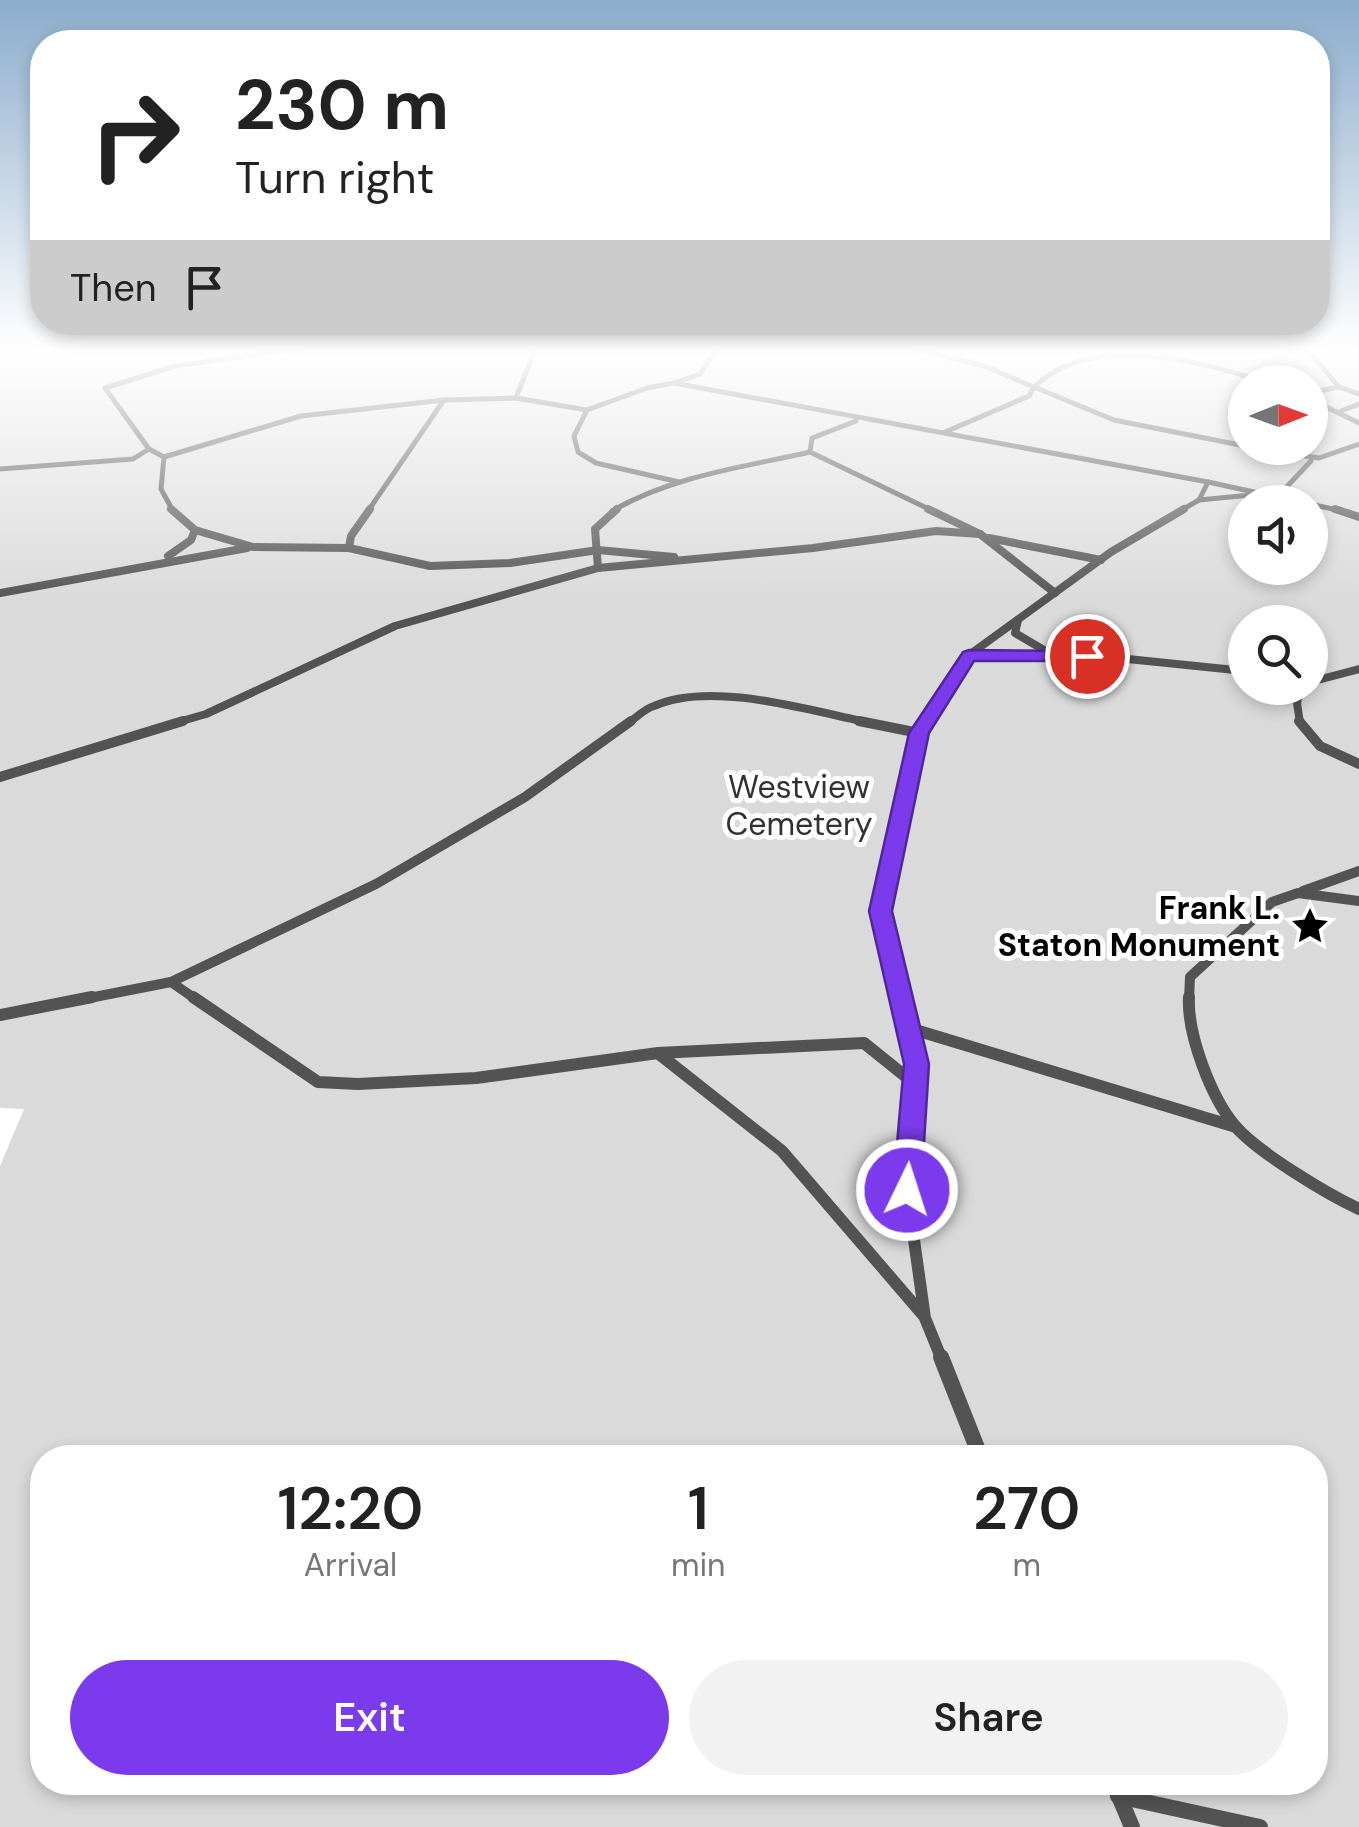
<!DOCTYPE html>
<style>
body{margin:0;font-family:"DM Sans",sans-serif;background:#f2f2f2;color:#222;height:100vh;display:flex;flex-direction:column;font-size:38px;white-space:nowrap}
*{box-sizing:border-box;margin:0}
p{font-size:32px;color:#767676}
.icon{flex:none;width:55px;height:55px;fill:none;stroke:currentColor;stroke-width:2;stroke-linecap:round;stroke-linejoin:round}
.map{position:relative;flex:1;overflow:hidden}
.panel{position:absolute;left:30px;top:1445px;width:1298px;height:350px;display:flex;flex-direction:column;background:#fff;border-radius:40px;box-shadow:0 5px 15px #0003}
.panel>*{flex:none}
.top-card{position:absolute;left:30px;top:30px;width:1300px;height:305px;border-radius:40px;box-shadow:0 5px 15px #0003;background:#fff;color:#222;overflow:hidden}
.needle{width:65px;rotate:89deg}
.fabs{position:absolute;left:1228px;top:365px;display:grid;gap:20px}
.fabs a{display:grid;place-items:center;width:100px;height:100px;border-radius:50%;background:#fff;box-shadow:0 5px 15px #0003;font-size:50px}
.pin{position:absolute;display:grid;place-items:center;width:85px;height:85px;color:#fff;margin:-42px;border:5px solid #fff;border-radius:50%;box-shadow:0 2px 10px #0007}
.me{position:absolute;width:110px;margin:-55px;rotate:4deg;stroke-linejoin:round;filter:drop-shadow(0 0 8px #0008)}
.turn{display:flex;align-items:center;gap:35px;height:210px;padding:0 40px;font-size:45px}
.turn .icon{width:130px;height:130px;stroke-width:2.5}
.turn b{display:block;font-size:70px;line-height:85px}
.then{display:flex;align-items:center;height:95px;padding:0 40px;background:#0003;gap:20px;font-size:38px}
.eta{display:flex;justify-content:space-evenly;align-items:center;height:170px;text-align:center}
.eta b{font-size:60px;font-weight:600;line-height:70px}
.cta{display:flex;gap:20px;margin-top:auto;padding:20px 40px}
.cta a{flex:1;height:115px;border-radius:60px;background:#7c3aed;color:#fff;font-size:40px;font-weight:600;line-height:115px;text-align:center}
.cta a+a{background:#f2f2f2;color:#222}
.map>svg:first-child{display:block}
</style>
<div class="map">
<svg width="1359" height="1827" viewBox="0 0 1359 1827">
<rect width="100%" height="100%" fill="#fff"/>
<!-- green -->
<path fill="#dadada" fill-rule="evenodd" d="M 0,347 L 1359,347 L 1359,1827 L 0,1827 L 0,1166 L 24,1109 L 0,1108 ZM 1245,382 L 1310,382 L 1310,448 L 1245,448 ZM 1245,502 L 1310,502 L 1310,568 L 1245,568 ZM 1245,622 L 1310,622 L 1310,688 L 1245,688 ZM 42,1458 L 1315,1458 L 1315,1782 L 42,1782 Z"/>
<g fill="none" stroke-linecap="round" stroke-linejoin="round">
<!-- service-far4 -->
<g stroke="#535353" stroke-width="5">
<path d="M 718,347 L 700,374 L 674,383 L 1208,482 L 1199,500 L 1180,511"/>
<path d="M 907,347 L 984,366 L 1034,387 L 1029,396 L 945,432"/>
<path d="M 1305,347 L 1339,387 L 1359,394"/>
<path d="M 674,383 L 647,388 L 587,410 L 574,436 L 578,452 L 596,463 L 679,482"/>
<path d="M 1310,393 L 1339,387"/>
<path d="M 516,398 L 536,347"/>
<path d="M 1310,399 L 1359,423"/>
<path d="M 1341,411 L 1359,404"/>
<path d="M 856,421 L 812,438 L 810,452 L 933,511"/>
<path d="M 1245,446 L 1114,420 L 1034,387 C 1093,330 1199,362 1266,382"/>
<path d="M 1250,448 L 1319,458 L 1359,444"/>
<path d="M 164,457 L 149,449 L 105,388 L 175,366 L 308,347"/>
<path d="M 0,469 L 133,459 L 149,449"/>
<path d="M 1208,482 L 1342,511"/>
<path d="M 1278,496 L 1311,461"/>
<path d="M 1199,500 L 1251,495"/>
<path d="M 173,511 L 161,489 L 164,457 L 301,416 L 444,400"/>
<path d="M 368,511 L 444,400 L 516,398 L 587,410"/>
<path d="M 612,511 C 672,476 744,467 810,452"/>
</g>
<!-- service-far3 -->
<g stroke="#535353" stroke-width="8">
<path d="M 171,509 L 195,530 L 253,547 L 349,548 L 430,566 L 510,563 L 598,550 L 674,557"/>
<path d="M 928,509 L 980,534 L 1055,593"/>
<path d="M 1335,509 L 1359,517"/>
<path d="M 989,538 L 1101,560"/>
<path d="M 349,548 L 351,536 L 370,509"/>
<path d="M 168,556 L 191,540 L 195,530"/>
<path d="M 598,568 L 595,529 L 617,509"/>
<path d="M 0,593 L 247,548"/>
<path d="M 1018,620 L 1015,633 L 1049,653"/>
<path d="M 970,655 L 1108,657 L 1245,671"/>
<path d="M 1310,682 L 1359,669"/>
<path d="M 175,723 L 206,714 L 395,626 L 598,568 L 813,548 L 936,531 L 980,534"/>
<path d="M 628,723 C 636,718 644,709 654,706 C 713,680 810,711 871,723"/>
<path d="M 925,723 L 969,655 L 1111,552 L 1184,509"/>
<path d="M 1300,723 L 1297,703 L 1301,688"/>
</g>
<!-- service-far2 -->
<g stroke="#535353" stroke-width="10">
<path d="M 859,721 L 919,733"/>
<path d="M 1299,721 L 1320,746 L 1359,764"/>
<path d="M 0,777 L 183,721"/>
<path d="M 1303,891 L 1359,871"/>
<path d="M 171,982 L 197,1000"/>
<path d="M 79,1000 L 171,982 L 376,884 L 525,797 L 631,721"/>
<path d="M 902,1000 L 881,911 L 919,733 L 927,721"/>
<path d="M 1189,1000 L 1190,977 L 1272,902 L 1298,893 L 1359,901"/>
</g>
<!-- service-far1 -->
<g stroke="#535353" stroke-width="12">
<path d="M 193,997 L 318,1082 L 358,1084 L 476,1078 L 658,1053 L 864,1043 L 915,1084"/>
<path d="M 901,997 L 917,1063 L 907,1190 L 925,1318 L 942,1360"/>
<path d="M 1189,997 C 1187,1034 1211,1098 1236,1127 C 1259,1153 1327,1194 1359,1209"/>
<path d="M 0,1015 L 92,997"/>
<path d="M 909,1028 L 1236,1127"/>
<path d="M 659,1054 L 782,1151 L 923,1315"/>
</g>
<!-- service -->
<g stroke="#535353" stroke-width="16">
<path d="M 941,1357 L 981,1458"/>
<path d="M 1113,1782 L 1132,1827"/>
<path d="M 1118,1796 L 1260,1827"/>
</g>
</g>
<!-- sky -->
<linearGradient id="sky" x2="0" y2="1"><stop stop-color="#8baccc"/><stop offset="0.58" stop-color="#fff"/><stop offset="1" stop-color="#fff" stop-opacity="0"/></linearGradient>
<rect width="1359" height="603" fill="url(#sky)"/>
<!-- route -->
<path fill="#7c3aed" stroke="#51269a" stroke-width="2.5" d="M 969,650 L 1087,651 L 1095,656 L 1087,661 L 974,661 L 929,733 L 892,911 L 929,1064 L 921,1190 L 917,1197 L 907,1201 L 897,1197 L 893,1190 L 904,1064 L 869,911 L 909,733 L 963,652 Z"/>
<!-- icons -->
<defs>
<g id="sight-bare" transform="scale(3)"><path d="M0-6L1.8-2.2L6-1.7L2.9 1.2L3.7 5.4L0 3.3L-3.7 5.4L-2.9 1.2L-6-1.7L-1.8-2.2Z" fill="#000" stroke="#fff" stroke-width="2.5" paint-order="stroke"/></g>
</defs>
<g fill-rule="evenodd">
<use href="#sight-bare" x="1310" y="926"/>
</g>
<g text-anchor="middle" stroke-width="10" stroke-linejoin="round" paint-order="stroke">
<!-- park labels -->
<g font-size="32" fill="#313131" stroke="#fff">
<text x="799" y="798">Westview<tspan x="799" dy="37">Cemetery</tspan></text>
</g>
<!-- poi labels -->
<g font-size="32" font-weight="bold" fill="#000" stroke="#fff" text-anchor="end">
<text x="1280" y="919">Frank L.<tspan x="1280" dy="37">Staton Monument</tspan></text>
</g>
</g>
</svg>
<div class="fabs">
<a><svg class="needle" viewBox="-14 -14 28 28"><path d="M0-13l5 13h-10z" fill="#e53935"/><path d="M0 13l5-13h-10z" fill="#767676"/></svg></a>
<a><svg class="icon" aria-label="sound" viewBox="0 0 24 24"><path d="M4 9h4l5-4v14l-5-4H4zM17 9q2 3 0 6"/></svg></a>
<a><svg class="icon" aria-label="search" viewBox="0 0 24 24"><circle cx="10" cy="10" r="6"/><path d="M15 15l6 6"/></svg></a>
</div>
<div class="pin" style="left:1087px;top:656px;background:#d93025"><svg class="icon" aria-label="arrive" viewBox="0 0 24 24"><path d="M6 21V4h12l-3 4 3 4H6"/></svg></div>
<svg class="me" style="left:907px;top:1190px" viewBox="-20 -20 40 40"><circle r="17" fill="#7c3aed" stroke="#fff" stroke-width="3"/><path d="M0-11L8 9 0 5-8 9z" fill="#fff"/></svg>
<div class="top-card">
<div class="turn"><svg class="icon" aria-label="right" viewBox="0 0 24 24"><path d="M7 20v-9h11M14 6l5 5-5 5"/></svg><div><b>230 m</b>Turn right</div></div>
<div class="then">Then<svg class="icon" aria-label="arrive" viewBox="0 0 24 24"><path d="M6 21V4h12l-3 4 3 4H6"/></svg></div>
</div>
<section class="panel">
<div class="eta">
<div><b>12:20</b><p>Arrival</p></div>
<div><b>1</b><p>min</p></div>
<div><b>270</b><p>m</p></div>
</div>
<div class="cta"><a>Exit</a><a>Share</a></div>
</section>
</div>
